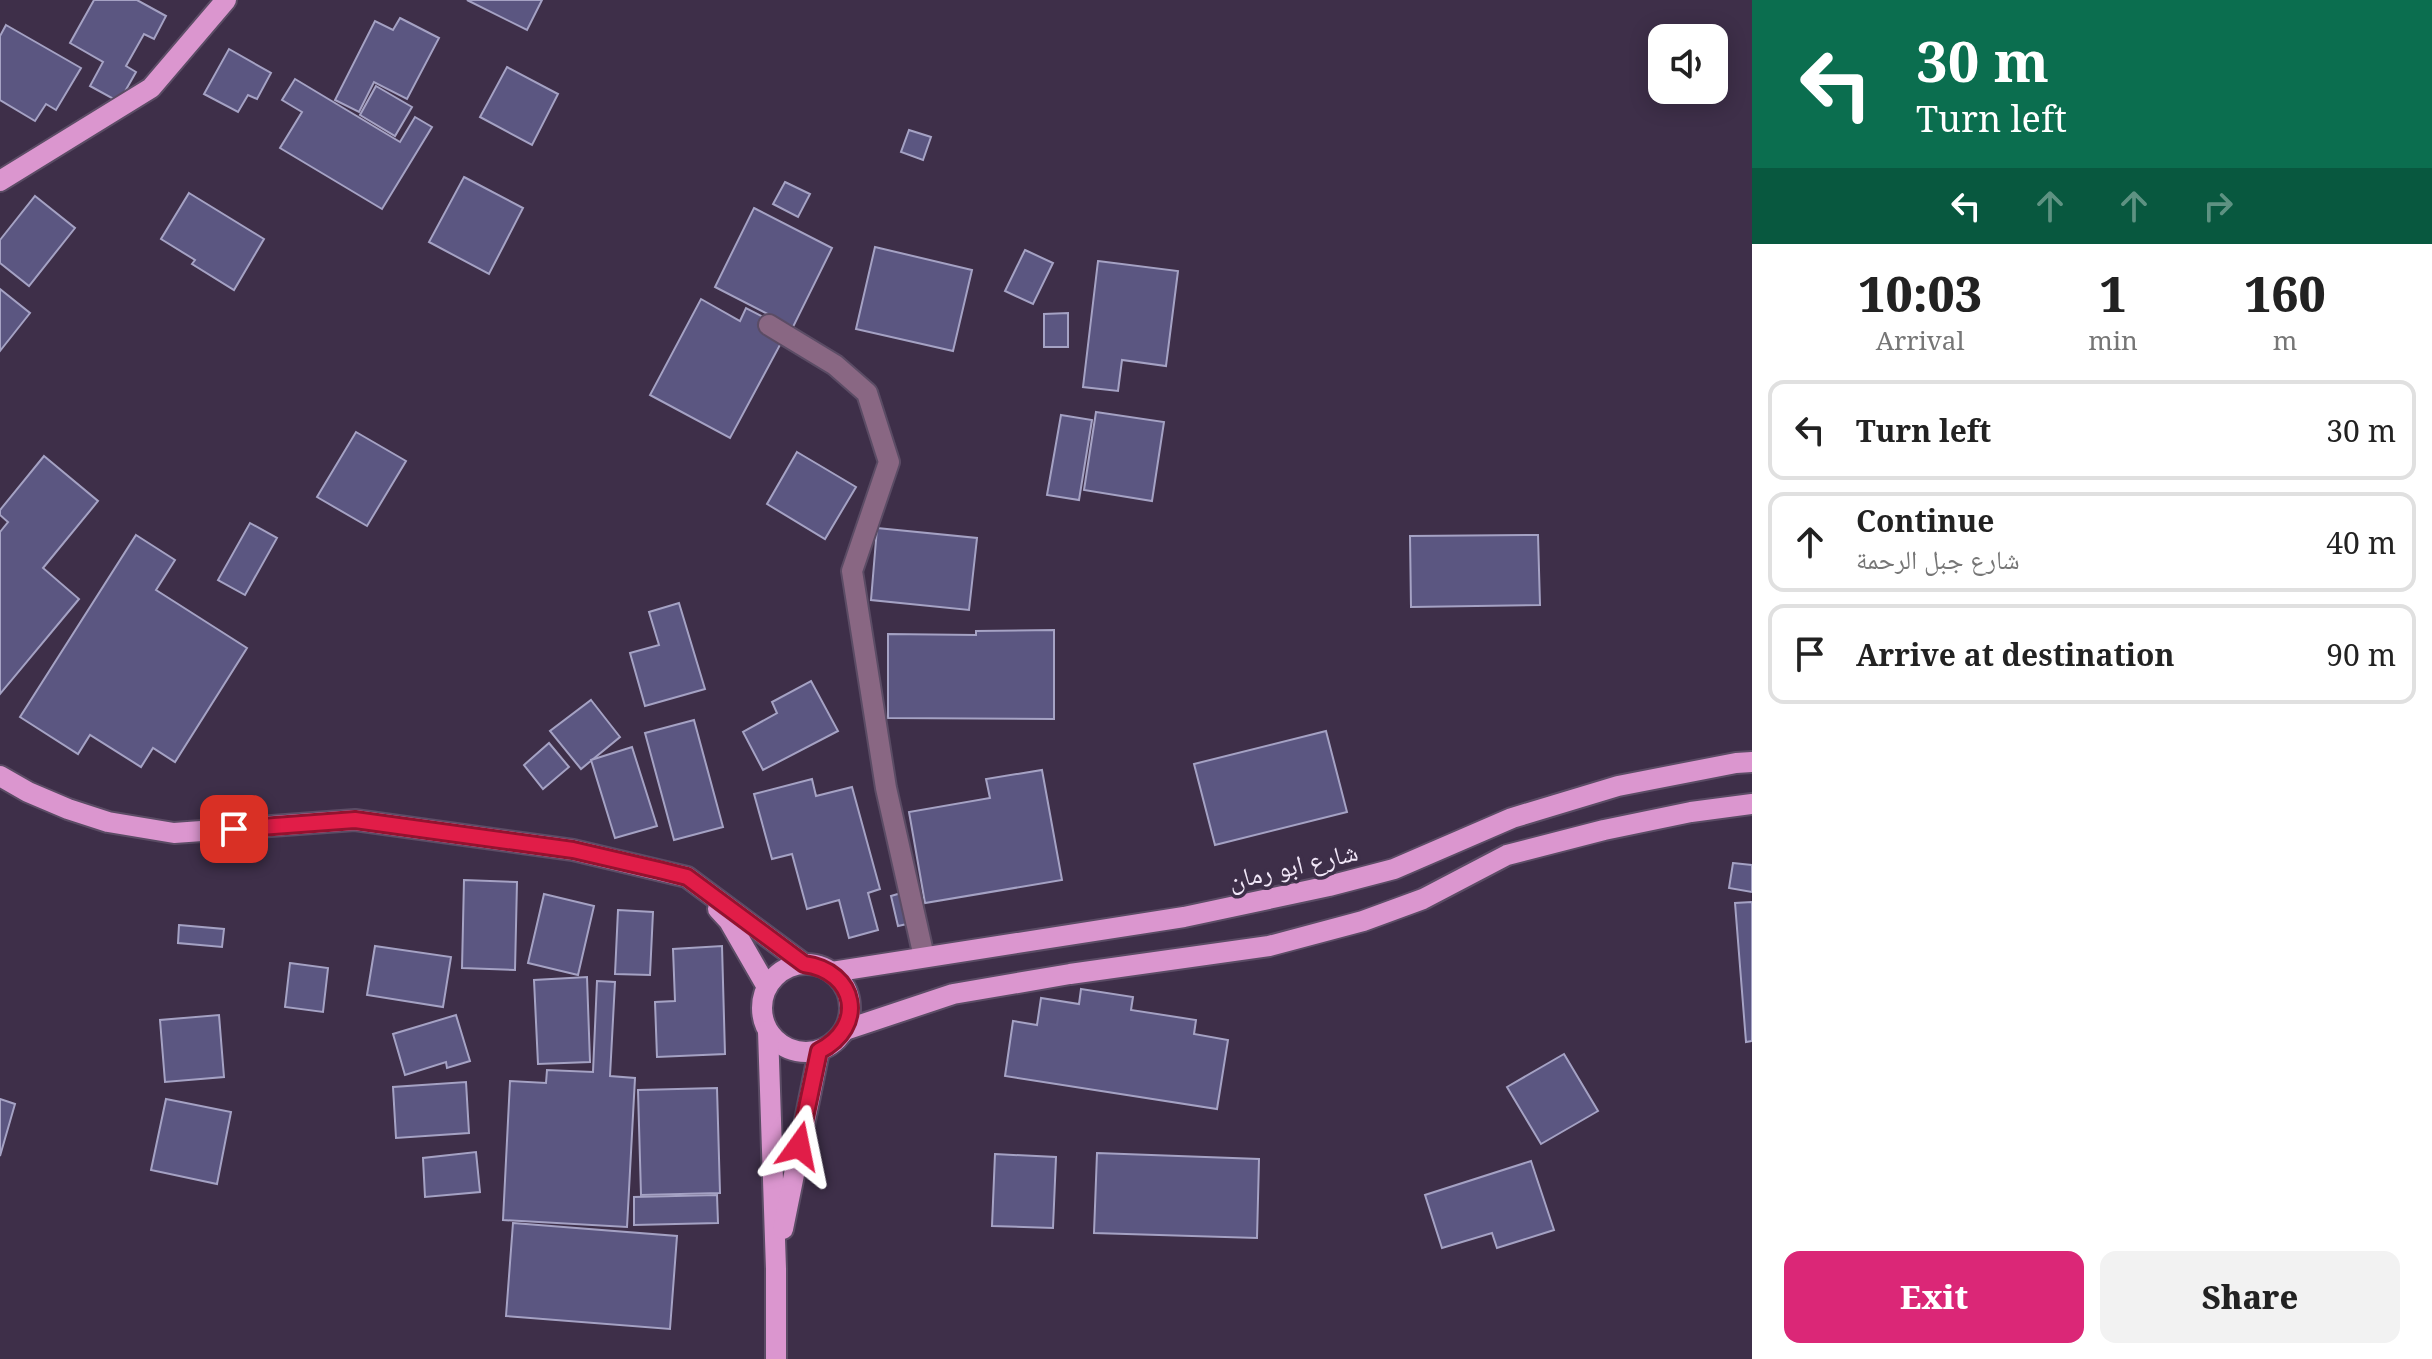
<!DOCTYPE html>
<meta charset="utf-8">
<style>
body{margin:0;font-family:"Noto Serif","Noto Naskh Arabic",serif;background:#f2f2f2;color:#222;height:100vh;display:flex;flex-direction:column;font-size:30px;white-space:nowrap}
*{box-sizing:border-box;margin:0}
p{font-size:26px;color:#767676}
.icon{flex:none;width:44px;height:44px;fill:none;stroke:currentColor;stroke-width:2;stroke-linecap:round;stroke-linejoin:round}
.map{position:relative;flex:1;overflow:hidden}
.details{display:flex;flex-direction:column;background:#fff;width:680px}
.details>*{flex:none}
.guide{background:#0b6e4f;color:#fff;overflow:hidden}
.tools{position:absolute;left:1648px;top:24px;display:grid;gap:16px}
.tools a{display:grid;place-items:center;width:80px;height:80px;border-radius:16px;background:#fff;box-shadow:0 4px 20px #0003;font-size:40px}
.pin{position:absolute;display:grid;place-items:center;width:68px;height:68px;color:#fff;margin:-34px;border-radius:16px;box-shadow:0 4px 12px #0006}
.me{position:absolute;width:88px;margin:-44px;rotate:12deg;stroke-linejoin:round;filter:drop-shadow(0 0 6px #0008)}
.turn{display:flex;align-items:center;gap:28px;height:168px;padding:0 32px;font-size:36px}
.turn .icon{width:104px;height:104px;stroke-width:2.5}
.turn b{display:block;font-size:56px;line-height:68px}
.lanes{display:flex;align-items:center;height:76px;padding:0 32px;background:#0003;justify-content:center;gap:40px;direction:ltr}
.lanes .off{opacity:.35}
.eta{display:flex;justify-content:space-evenly;align-items:center;height:136px;text-align:center}
.eta b{font-size:48px;font-weight:800;line-height:56px}
.action{display:flex;gap:16px;margin-top:auto;padding:16px 32px}
.action a{flex:1;height:92px;border-radius:16px;background:#db2777;color:#fff;font-size:32px;font-weight:800;line-height:92px;text-align:center}
.action a+a{background:#f2f2f2;color:#222}
ul{padding:0;list-style:none}
li{display:flex;align-items:center;gap:24px;height:100px;margin:0 16px 12px;padding:0 16px;border:4px solid #e0e0e0;border-radius:16px}
li div{flex:1}
li b{display:block;font-size:30px}
li em{font-style:normal}
main{display:flex;flex:1;min-height:0}
.map>svg:first-child{display:block}
</style>
<main>
<div class="map">
<svg width="1752" height="1359" viewBox="0 0 1752 1359">
<rect width="100%" height="100%" fill="#3e2f49"/>
<!-- building -->
<g fill="#5b5681" stroke="#a5a2c4" stroke-width="2">
<path d="M 94,0 L 137,0 L 166,16 L 154,39 L 144,34 L 126,66 L 136,72 L 119,102 L 90,86 L 103,62 L 70,43 Z"/>
<path d="M 467,0 L 542,0 L 527,30 Z"/>
<path d="M 400,18 L 439,38 L 407,99 L 374,82 L 359,112 L 335,100 L 375,21 L 393,30 Z"/>
<path d="M 6,25 L 81,68 L 56,110 L 46,104 L 35,121 L 0,100 L 0,36 Z"/>
<path d="M 229,49 L 271,73 L 257,99 L 248,95 L 238,112 L 204,94 Z"/>
<path d="M 507,67 L 558,94 L 532,145 L 480,117 Z"/>
<path d="M 295,79 L 400,142 L 415,117 L 432,127 L 382,209 L 280,148 L 302,112 L 282,100 Z"/>
<path d="M 376,86 L 412,107 L 395,136 L 360,115 Z"/>
<path d="M 909,130 L 931,137 L 923,160 L 901,152 Z"/>
<path d="M 464,177 L 523,208 L 489,274 L 429,242 Z"/>
<path d="M 785,182 L 810,194 L 798,217 L 773,204 Z"/>
<path d="M 189,193 L 264,239 L 234,290 L 192,264 L 195,260 L 161,239 Z"/>
<path d="M 35,196 L 75,228 L 29,286 L 0,263 L 0,240 Z"/>
<path d="M 754,208 L 832,248 L 793,327 L 715,287 Z"/>
<path d="M 875,247 L 972,270 L 953,351 L 856,329 Z"/>
<path d="M 1025,250 L 1053,263 L 1033,304 L 1005,291 Z"/>
<path d="M 1098,261 L 1178,271 L 1166,366 L 1122,360 L 1118,391 L 1083,387 Z"/>
<path d="M 0,289 L 30,313 L 0,351 Z"/>
<path d="M 701,299 L 740,321 L 746,308 L 788,330 L 730,438 L 650,395 Z"/>
<path d="M 1068,313 L 1068,347 L 1044,347 L 1044,314 Z"/>
<path d="M 1096,412 L 1164,422 L 1152,501 L 1084,490 Z"/>
<path d="M 1061,415 L 1092,420 L 1079,500 L 1047,495 Z"/>
<path d="M 356,432 L 406,461 L 367,526 L 317,497 Z"/>
<path d="M 797,452 L 856,487 L 825,539 L 767,504 Z"/>
<path d="M 44,456 L 98,501 L 43,568 L 79,599 L 0,694 L 0,532 L 8,522 L 0,515 L 0,510 Z"/>
<path d="M 250,523 L 277,538 L 245,595 L 218,580 Z"/>
<path d="M 877,528 L 977,538 L 969,610 L 871,600 Z"/>
<path d="M 136,535 L 175,560 L 156,590 L 247,648 L 175,762 L 153,748 L 141,767 L 90,735 L 78,754 L 20,717 Z"/>
<path d="M 1538,535 L 1540,605 L 1411,607 L 1410,536 Z"/>
<path d="M 679,603 L 705,689 L 645,706 L 630,653 L 659,645 L 649,612 Z"/>
<path d="M 1054,630 L 1054,719 L 888,718 L 888,634 L 976,635 L 976,631 Z"/>
<path d="M 811,681 L 838,731 L 763,770 L 743,732 L 777,713 L 772,702 Z"/>
<path d="M 591,700 L 620,737 L 581,769 L 550,731 Z"/>
<path d="M 694,720 L 723,827 L 674,840 L 645,733 Z"/>
<path d="M 1326,731 L 1347,812 L 1215,845 L 1194,764 Z"/>
<path d="M 549,743 L 569,767 L 543,789 L 524,765 Z"/>
<path d="M 632,747 L 657,826 L 615,838 L 591,760 Z"/>
<path d="M 1042,770 L 1062,880 L 925,903 L 909,812 L 990,798 L 986,779 Z"/>
<path d="M 812,779 L 816,796 L 852,787 L 880,889 L 868,893 L 878,930 L 849,938 L 839,900 L 807,909 L 792,854 L 772,859 L 754,794 Z"/>
<path d="M 1733,863 L 1752,865 L 1752,892 L 1729,888 Z"/>
<path d="M 464,880 L 517,882 L 515,970 L 462,968 Z"/>
<path d="M 908,891 L 916,922 L 898,926 L 891,896 Z"/>
<path d="M 544,894 L 594,906 L 578,975 L 528,963 Z"/>
<path d="M 1752,902 L 1752,1041 L 1746,1042 L 1735,903 Z"/>
<path d="M 618,910 L 653,912 L 650,975 L 615,974 Z"/>
<path d="M 179,925 L 224,929 L 222,947 L 178,943 Z"/>
<path d="M 375,946 L 451,957 L 443,1007 L 367,995 Z"/>
<path d="M 722,946 L 725,1054 L 657,1057 L 655,1002 L 675,1001 L 673,949 Z"/>
<path d="M 290,963 L 328,968 L 323,1012 L 285,1007 Z"/>
<path d="M 587,977 L 590,1062 L 538,1064 L 534,980 Z"/>
<path d="M 597,981 L 615,982 L 610,1076 L 635,1078 L 627,1227 L 503,1220 L 510,1081 L 546,1083 L 547,1070 L 593,1072 Z"/>
<path d="M 1081,989 L 1133,997 L 1131,1010 L 1196,1020 L 1194,1034 L 1228,1040 L 1217,1109 L 1005,1076 L 1013,1021 L 1037,1025 L 1041,998 L 1079,1004 Z"/>
<path d="M 219,1015 L 224,1077 L 165,1082 L 160,1020 Z"/>
<path d="M 456,1015 L 470,1061 L 447,1068 L 446,1062 L 405,1075 L 393,1034 Z"/>
<path d="M 1564,1054 L 1598,1111 L 1541,1144 L 1507,1087 Z"/>
<path d="M 466,1082 L 469,1133 L 396,1138 L 393,1087 Z"/>
<path d="M 717,1088 L 720,1193 L 641,1195 L 638,1090 Z"/>
<path d="M 0,1099 L 15,1104 L 0,1156 Z"/>
<path d="M 166,1099 L 231,1112 L 217,1184 L 151,1170 Z"/>
<path d="M 476,1152 L 480,1192 L 425,1197 L 423,1158 Z"/>
<path d="M 1097,1153 L 1259,1159 L 1257,1238 L 1094,1233 Z"/>
<path d="M 995,1154 L 1056,1157 L 1053,1228 L 992,1226 Z"/>
<path d="M 1531,1161 L 1554,1230 L 1497,1248 L 1492,1233 L 1442,1248 L 1425,1195 Z"/>
<path d="M 717,1195 L 718,1223 L 634,1225 L 634,1197 Z"/>
<path d="M 513,1223 L 677,1236 L 670,1329 L 506,1316 Z"/>
</g>
<g fill="none" stroke-linecap="round" stroke-linejoin="round">
<!-- minor casing -->
<g stroke="#5b4c65" stroke-width="24">
<path id="minor" d="M 769,325 L 835,365 L 867,393 L 889,462 L 852,571 L 886,788 L 924,957"/>
</g>
<!-- major casing -->
<g stroke="#5b4c65" stroke-width="24">
<g id="major">
<path d="M 0,181 L 151,88 L 226,0"/>
<path d="M 0,776 L 28,792 L 68,809 L 108,822 L 174,833 L 355,820 L 573,850 L 687,877 L 804,964"/>
<path d="M 718,909 L 729,921 L 767,987"/>
<circle cx="806" cy="1008" r="44"/>
<path d="M 832,972 L 1184,917 L 1329,886 L 1394,869 L 1512,818 L 1618,786 L 1736,763 L 1752,762"/>
<path d="M 845,1030 L 953,994 L 1070,974 L 1269,946 L 1363,921 L 1423,899 L 1507,855 L 1604,830 L 1691,812 L 1752,804"/>
<path d="M 768,1031 L 776,1269 L 776,1359"/>
<path d="M 783,1229 L 819,1051"/>
</g>
</g>
<!-- minor -->
<use href="#minor" stroke="#896783" stroke-width="20"/>
<!-- major -->
<use href="#major" stroke="#db96cf" stroke-width="20"/>
</g>
<g fill="none" stroke-linecap="round" stroke-linejoin="round">
<!-- route casing -->
<g stroke="#92132f" stroke-width="20">
<path id="route" d="M 234,829 L 355,820 L 573,850 L 659,870 L 687,877 L 804,964 C 857,971 867,1027 819,1051 L 799,1146"/>
</g>
<!-- route -->
<use href="#route" stroke="#e11d48" stroke-width="14"/>
</g>
<g text-anchor="middle" stroke-width="7" stroke-linejoin="round" paint-order="stroke">
<!-- street labels -->
<g font-size="26" fill="#f1e7f8" stroke="#3e2f49">
<text transform="translate(1293 866) rotate(-13)" y="9">شارع ابو رمان</text>
</g>
</g>
</svg>
<div class="tools">
<a><svg class="icon" aria-label="sound" viewBox="0 0 24 24"><path d="M4 9h4l5-4v14l-5-4H4zM17 9q2 3 0 6"/></svg></a>
</div>
<div class="pin" style="left:234px;top:829px;background:#d93025"><svg class="icon" aria-label="arrive" viewBox="0 0 24 24"><path d="M6 21V4h12l-3 4 3 4H6"/></svg></div>
<svg class="me" style="left:799px;top:1146px" viewBox="-20 -20 40 40"><path d="M0-17L14 15 0 8-14 15z" fill="#e11d48" stroke="#fff" stroke-width="4"/></svg>
</div>
<section class="details">
<div class="guide">
<div class="turn"><svg class="icon" aria-label="left" viewBox="0 0 24 24"><path d="M17 20v-9H6M10 6l-5 5 5 5"/></svg><div><b>30 m</b>Turn left</div></div>
<div class="lanes"><svg class="icon" aria-label="left" viewBox="0 0 24 24"><path d="M17 20v-9H6M10 6l-5 5 5 5"/></svg><svg class="icon off" aria-label="ahead" viewBox="0 0 24 24"><path d="M12 20V5M6 11l6-6 6 6"/></svg><svg class="icon off" aria-label="ahead" viewBox="0 0 24 24"><path d="M12 20V5M6 11l6-6 6 6"/></svg><svg class="icon off" aria-label="right" viewBox="0 0 24 24"><path d="M7 20v-9h11M14 6l5 5-5 5"/></svg></div>
</div>
<div class="eta">
<div><b>10:03</b><p>Arrival</p></div>
<div><b>1</b><p>min</p></div>
<div><b>160</b><p>m</p></div>
</div>
<ul>
<li><svg class="icon" aria-label="left" viewBox="0 0 24 24"><path d="M17 20v-9H6M10 6l-5 5 5 5"/></svg><div><b>Turn left</b></div><em>30 m</em></li>
<li><svg class="icon" aria-label="ahead" viewBox="0 0 24 24"><path d="M12 20V5M6 11l6-6 6 6"/></svg><div><b>Continue</b><p>شارع جبل الرحمة</p></div><em>40 m</em></li>
<li><svg class="icon" aria-label="arrive" viewBox="0 0 24 24"><path d="M6 21V4h12l-3 4 3 4H6"/></svg><div><b>Arrive at destination</b></div><em>90 m</em></li>
</ul>
<div class="action"><a>Exit</a><a>Share</a></div>
</section>
</main>
